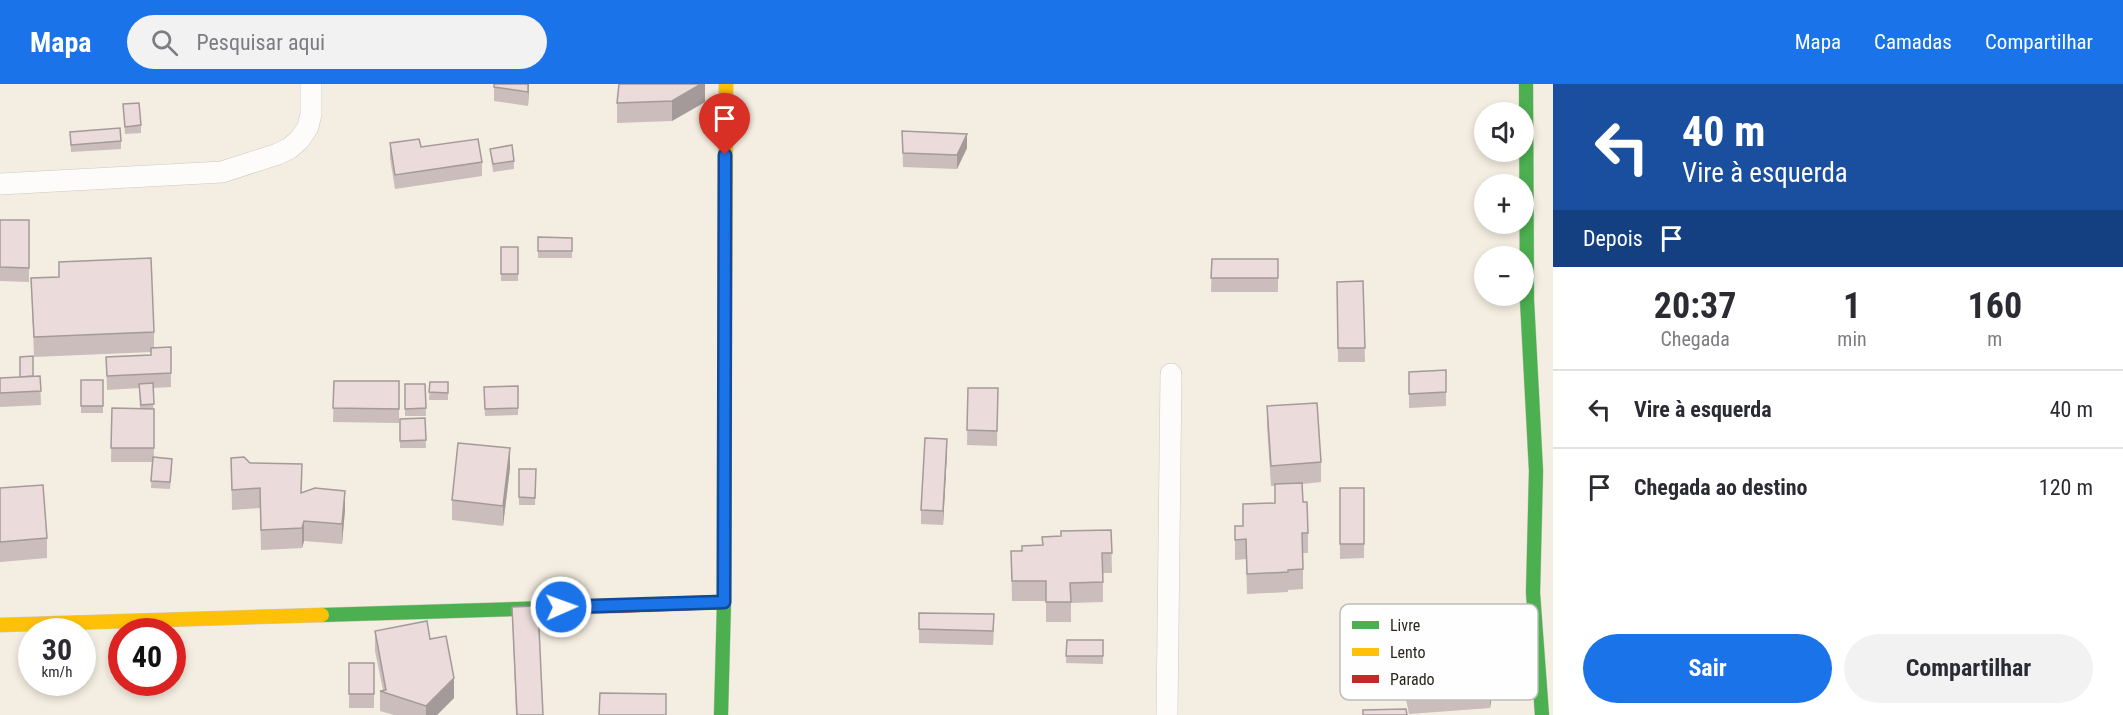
<!DOCTYPE html>
<html lang="pt">
<meta charset="utf-8">
<style>
body{margin:0;font-family:"Roboto Condensed",sans-serif;background:#f2f2f3;color:#2b2b33;height:100vh;display:flex;flex-direction:column;font-size:22px;white-space:nowrap}
*{box-sizing:border-box;margin:0}
p{font-size:20px;color:#7c7c81}
.icon{flex:none;width:33px;height:33px;fill:none;stroke:currentColor;stroke-width:2;stroke-linecap:round;stroke-linejoin:round}
.map{position:relative;flex:1;overflow:hidden}
.sheet{display:flex;flex-direction:column;background:#fff;width:570px}
.sheet>*{flex:none}
.guide{background:#1a4fa0;color:#fff;overflow:hidden}
.tools{position:absolute;left:1474px;top:18px;display:grid;gap:12px}
.tools a{display:grid;place-items:center;width:60px;height:60px;border-radius:50%;background:#fff;box-shadow:0 3px 9px #0003;font-size:30px}
.speed{position:absolute;left:18px;top:534px;display:flex;gap:12px;font-size:30px;font-weight:700;text-align:center}
.speed>*{display:grid;place-content:center;width:78px;height:78px;border-radius:50%;background:#fff;box-shadow:0 3px 9px #0003;line-height:1}
.speed small{font-size:15px;font-weight:400}
.speed .limit{border:9px solid #d22;background:#fff;color:#111}
.pin{position:absolute;display:grid;place-items:center;width:51px;height:51px;color:#fff;margin:-62px -26px;border-radius:50% 50% 50% 0;rotate:-45deg;box-shadow:0 0 6px #0007}
.pin .icon{rotate:45deg}
.me{position:absolute;width:66px;margin:-33px;rotate:88deg;stroke-linejoin:round;filter:drop-shadow(0 0 4px #0008)}
.turn{display:flex;align-items:center;gap:21px;height:126px;padding:0 30px;font-size:27px}
.turn .icon{width:78px;height:78px;stroke-width:2.5}
.turn b{display:block;font-size:42px;line-height:51px}
.then{display:flex;align-items:center;height:57px;padding:0 30px;background:#0003;gap:12px;font-size:22px}
.eta{display:flex;justify-content:space-evenly;align-items:center;height:102px;text-align:center}
.eta b{font-size:36px;font-weight:700;line-height:42px}
.cta{display:flex;gap:12px;margin-top:auto;padding:12px 30px}
.cta a{flex:1;height:69px;border-radius:36px;background:#1a73e8;color:#fff;font-size:24px;font-weight:700;line-height:69px;text-align:center}
.cta a+a{background:#f2f2f3;color:#2b2b33}
ul{padding:0;list-style:none}
li{display:flex;align-items:center;gap:18px;height:78px;padding:0 30px;border-top:2px solid #e1e1e2}
li div{flex:1}
li b{display:block;font-size:22px}
li em{font-style:normal}
header{display:flex;align-items:center;gap:36px;box-sizing:border-box;height:84px;padding:0 30px;background:#1a73e8;color:#fff}
header strong{font-size:28px}
nav{display:flex;gap:33px;margin-inline-start:auto;font-size:21px}
.search{width:420px;height:54px;background:#f2f2f3;display:flex;align-items:center;gap:15px;box-sizing:border-box;padding:0 21px;border-radius:33px;color:#7c7c81;font-size:22px}
main{display:flex;flex:1;min-height:0}
.map>svg:first-child{display:block}
</style>
<header>
<strong>Mapa</strong>
<div class="search"><svg class="icon" aria-label="search" viewBox="0 0 24 24"><circle cx="10" cy="10" r="6"/><path d="M15 15l6 6"/></svg>Pesquisar aqui</div>
<nav><a>Mapa</a><a>Camadas</a><a>Compartilhar</a></nav>
</header>
<main>
<div class="map">
<svg width="1553" height="631" viewBox="0 0 1553 631">
<rect width="100%" height="100%" fill="#f4ede1"/>
<g fill="none" stroke-linecap="round" stroke-linejoin="round">
<!-- street casing -->
<g stroke="#cec9bf" stroke-width="22">
<g id="street">
<path d="M 0,100 L 222,88 L 278,70 L 290,64 L 300,55 L 308,43 L 311,30 L 311,0"/>
<path d="M 1167,631 L 1171,290"/>
</g>
</g>
<!-- fast casing -->
<g stroke="#cec9bf" stroke-width="15">
<g id="fast">
<path d="M 1526,0 L 1527,216 L 1536,387 L 1533,509 L 1542,631"/>
<path d="M 322,531 L 613,522"/>
<path d="M 721,631 L 724,518 L 725,224"/>
</g>
</g>
<!-- slow casing -->
<g stroke="#cec9bf" stroke-width="15">
<g id="slow">
<path d="M 725,224 L 726,0"/>
<path d="M 0,541 L 322,531"/>
</g>
</g>
<!-- jam casing -->
<g stroke="#cec9bf" stroke-width="15">
<path id="jam" d="M 613,522 L 724,518"/>
</g>
<!-- street -->
<use href="#street" stroke="#fdfcfa" stroke-width="21"/>
<!-- fast -->
<use href="#fast" stroke="#4caf50" stroke-width="14"/>
<!-- slow -->
<use href="#slow" stroke="#ffc107" stroke-width="14"/>
<!-- jam -->
<use href="#jam" stroke="#c62828" stroke-width="14"/>
</g>
<!-- wall -->
<g fill="#cabdbc">
<path d="M 494,0 L 529,0 L 528,22 L 494,17 Z"/>
<path d="M 705,0 L 705,18 L 672,37 L 617,39 L 617,19 Z"/>
<path d="M 123,20 L 141,41 L 141,49 L 125,50 Z"/>
<path d="M 902,47 L 967,64 L 957,85 L 903,83 Z"/>
<path d="M 70,48 L 121,57 L 121,65 L 71,68 Z"/>
<path d="M 390,59 L 421,63 L 482,78 L 482,92 L 395,105 L 390,74 Z"/>
<path d="M 490,65 L 514,77 L 514,85 L 493,88 Z"/>
<path d="M 0,136 L 29,136 L 29,198 L 0,197 Z"/>
<path d="M 538,153 L 572,154 L 572,174 L 538,174 Z"/>
<rect x="501" y="163" width="17" height="34"/>
<path d="M 1212,175 L 1278,175 L 1278,208 L 1211,208 Z"/>
<path d="M 59,178 L 154,248 L 154,264 L 171,289 L 171,303 L 153,304 L 154,373 L 172,382 L 170,405 L 151,404 L 152,378 L 111,378 L 112,324 L 140,325 L 139,304 L 107,306 L 106,273 L 151,271 L 151,268 L 34,273 L 31,194 L 59,193 Z"/>
<path d="M 1363,197 L 1365,278 L 1338,278 L 1337,198 Z"/>
<path d="M 1446,286 L 1446,322 L 1409,324 L 1409,288 Z"/>
<path d="M 40,292 L 41,321 L 0,323 L 0,294 Z"/>
<rect x="81" y="296" width="22" height="33"/>
<path d="M 334,297 L 399,297 L 399,339 L 333,338 Z"/>
<path d="M 430,298 L 448,298 L 448,316 L 429,316 Z"/>
<path d="M 405,300 L 425,300 L 426,332 L 405,332 Z"/>
<path d="M 484,303 L 518,324 L 518,331 L 485,332 Z"/>
<path d="M 968,304 L 998,304 L 997,362 L 967,361 Z"/>
<path d="M 1267,322 L 1321,378 L 1321,398 L 1302,400 L 1303,418 L 1308,449 L 1308,469 L 1303,469 L 1303,505 L 1288,506 L 1288,508 L 1247,510 L 1246,475 L 1235,476 L 1235,442 L 1243,442 L 1275,419 L 1275,402 L 1271,402 L 1267,342 Z"/>
<path d="M 425,334 L 426,364 L 400,364 L 400,335 Z"/>
<path d="M 947,369 L 943,441 L 921,440 L 921,426 Z"/>
<path d="M 231,374 L 250,379 L 301,409 L 345,426 L 342,460 L 304,457 L 302,464 L 261,466 L 260,424 L 232,426 Z"/>
<path d="M 510,384 L 503,442 L 452,436 L 452,416 Z"/>
<path d="M 519,385 L 536,385 L 535,421 L 519,421 Z"/>
<path d="M 0,404 L 47,454 L 47,474 L 0,478 Z"/>
<path d="M 1340,404 L 1364,404 L 1364,474 L 1340,475 Z"/>
<path d="M 1111,446 L 1112,489 L 1103,489 L 1103,518 L 1071,519 L 1071,538 L 1046,538 L 1046,517 L 1012,517 L 1011,467 L 1022,467 L 1043,461 L 1061,452 Z"/>
<path d="M 512,523 L 543,631 L 516,631 Z"/>
<path d="M 919,529 L 994,544 L 993,561 L 919,559 Z"/>
<path d="M 375,547 L 430,555 L 454,614 L 437,631 L 394,631 L 380,627 L 380,607 L 383,606 L 375,567 Z"/>
<path d="M 1067,556 L 1103,556 L 1103,580 L 1066,579 Z"/>
<path d="M 1477,558 L 1496,586 L 1490,624 L 1409,630 L 1405,610 L 1405,590 Z"/>
<rect x="349" y="579" width="25" height="45"/>
</g>
<!-- shaded-wall -->
<g fill="#a49a99">
<path d="M 528,0 L 529,0 L 528,22 Z"/>
<path d="M 701,0 L 705,0 L 705,18 L 672,37 L 672,17 Z"/>
<path d="M 967,50 L 967,64 L 957,85 L 957,71 Z"/>
<path d="M 947,355 L 947,369 L 943,441 L 943,427 Z"/>
<path d="M 510,364 L 510,384 L 503,442 L 503,422 Z"/>
<path d="M 345,407 L 345,426 L 342,460 L 342,440 Z"/>
<path d="M 304,437 L 304,457 L 302,464 L 302,444 Z"/>
<path d="M 1496,566 L 1496,586 L 1490,624 L 1490,604 Z"/>
<path d="M 454,594 L 454,614 L 437,631 L 426,631 L 426,622 Z"/>
</g>
<!-- building -->
<g fill="#ebdcdb" stroke="#a49a99" stroke-width="1.5">
<path d="M 494,0 L 528,0 L 528,8 L 494,3 Z"/>
<path d="M 619,0 L 701,0 L 672,17 L 617,19 Z"/>
<path d="M 139,19 L 141,41 L 125,43 L 123,20 Z"/>
<path d="M 120,44 L 121,57 L 71,61 L 70,48 Z"/>
<path d="M 902,47 L 967,50 L 957,71 L 903,69 Z"/>
<path d="M 419,55 L 421,63 L 478,55 L 482,78 L 395,91 L 390,59 Z"/>
<path d="M 512,61 L 514,77 L 493,80 L 490,65 Z"/>
<path d="M 0,136 L 29,136 L 29,184 L 0,183 Z"/>
<path d="M 538,153 L 572,154 L 572,167 L 538,167 Z"/>
<rect x="501" y="163" width="17" height="27"/>
<path d="M 151,174 L 154,248 L 34,253 L 31,194 L 59,193 L 59,178 Z"/>
<path d="M 1212,175 L 1278,175 L 1278,194 L 1211,194 Z"/>
<path d="M 1363,197 L 1365,264 L 1338,264 L 1337,198 Z"/>
<path d="M 171,263 L 171,289 L 107,292 L 106,273 L 151,271 L 151,264 Z"/>
<path d="M 33,272 L 33,292 L 20,293 L 20,273 Z"/>
<path d="M 1446,286 L 1446,308 L 1409,310 L 1409,288 Z"/>
<path d="M 40,292 L 41,307 L 0,309 L 0,294 Z"/>
<rect x="81" y="296" width="22" height="26"/>
<path d="M 334,297 L 399,297 L 399,325 L 333,324 Z"/>
<path d="M 430,298 L 448,298 L 448,309 L 429,308 Z"/>
<path d="M 153,299 L 154,320 L 141,321 L 139,300 Z"/>
<path d="M 405,300 L 425,300 L 426,324 L 405,325 Z"/>
<path d="M 518,302 L 518,324 L 485,325 L 484,303 Z"/>
<path d="M 968,304 L 998,304 L 997,347 L 967,346 Z"/>
<path d="M 1317,319 L 1321,378 L 1271,382 L 1267,322 Z"/>
<path d="M 112,324 L 154,325 L 154,364 L 111,364 Z"/>
<path d="M 425,334 L 426,356 L 400,357 L 400,335 Z"/>
<path d="M 925,354 L 947,355 L 943,427 L 921,426 Z"/>
<path d="M 458,359 L 510,364 L 503,422 L 452,416 Z"/>
<path d="M 153,373 L 172,375 L 170,398 L 151,397 Z"/>
<path d="M 244,373 L 250,379 L 302,380 L 301,409 L 315,404 L 345,407 L 342,440 L 304,437 L 302,444 L 261,446 L 260,404 L 232,406 L 231,374 Z"/>
<path d="M 519,385 L 536,385 L 535,414 L 519,413 Z"/>
<path d="M 1302,399 L 1303,418 L 1307,418 L 1308,449 L 1302,449 L 1303,485 L 1288,486 L 1288,488 L 1247,490 L 1246,455 L 1235,456 L 1235,442 L 1243,442 L 1243,420 L 1275,419 L 1275,400 Z"/>
<path d="M 43,401 L 47,454 L 0,458 L 0,404 Z"/>
<rect x="1340" y="404" width="24" height="56"/>
<path d="M 1111,446 L 1112,469 L 1102,469 L 1103,498 L 1070,499 L 1071,518 L 1046,518 L 1046,497 L 1012,497 L 1011,467 L 1022,467 L 1022,462 L 1043,461 L 1042,453 L 1061,452 L 1061,447 Z"/>
<path d="M 538,522 L 543,631 L 517,631 L 512,523 Z"/>
<path d="M 919,529 L 994,530 L 993,547 L 919,545 Z"/>
<path d="M 427,537 L 430,555 L 446,552 L 454,594 L 426,622 L 380,607 L 386,606 L 375,547 Z"/>
<path d="M 1067,556 L 1103,556 L 1103,572 L 1066,572 Z"/>
<rect x="349" y="579" width="25" height="31"/>
<path d="M 600,609 L 666,610 L 666,631 L 599,631 Z"/>
<path d="M 1406,625 L 1407,631 L 1363,631 L 1363,626 Z"/>
</g>
<g fill="none" stroke-linecap="round" stroke-linejoin="round">
<!-- route casing -->
<g stroke="#114b97" stroke-width="15">
<path id="route" d="M 561,523 L 724,518 L 725,71"/>
</g>
<!-- route -->
<use href="#route" stroke="#1a73e8" stroke-width="10"/>
</g>
<!-- legend -->
<rect x="1340" y="520" width="198" height="96" rx="9" fill="#fefefe" stroke="#bebdba" stroke-width="1.5"/>
<rect x="1352" y="537" width="27" height="8" fill="#4caf50"/>
<rect x="1352" y="564" width="27" height="8" fill="#ffc107"/>
<rect x="1352" y="591" width="27" height="8" fill="#c62828"/>
<g font-size="16" fill="#2a261d">
<text x="1390" y="547">Livre</text>
<text x="1390" y="574">Lento</text>
<text x="1390" y="601">Parado</text>
</g>
</svg>
<div class="tools">
<a><svg class="icon" aria-label="sound" viewBox="0 0 24 24"><path d="M4 9h4l5-4v14l-5-4H4zM17 9q2 3 0 6"/></svg></a>
<a>+</a>
<a>−</a>
</div>
<div class="speed"><div>30<small>km/h</small></div><div class="limit">40</div></div>
<div class="pin" style="left:725px;top:71px;background:#d93025"><svg class="icon" aria-label="arrive" viewBox="0 0 24 24"><path d="M6 21V4h12l-3 4 3 4H6"/></svg></div>
<svg class="me" style="left:561px;top:523px" viewBox="-20 -20 40 40"><circle r="17" fill="#1a73e8" stroke="#fff" stroke-width="3"/><path d="M0-11L8 9 0 5-8 9z" fill="#fff"/></svg>
</div>
<section class="sheet">
<div class="guide">
<div class="turn"><svg class="icon" aria-label="left" viewBox="0 0 24 24"><path d="M17 20v-9H6M10 6l-5 5 5 5"/></svg><div><b>40 m</b>Vire à esquerda</div></div>
<div class="then">Depois<svg class="icon" aria-label="arrive" viewBox="0 0 24 24"><path d="M6 21V4h12l-3 4 3 4H6"/></svg></div>
</div>
<div class="eta">
<div><b>20:37</b><p>Chegada</p></div>
<div><b>1</b><p>min</p></div>
<div><b>160</b><p>m</p></div>
</div>
<ul>
<li><svg class="icon" aria-label="left" viewBox="0 0 24 24"><path d="M17 20v-9H6M10 6l-5 5 5 5"/></svg><div><b>Vire à esquerda</b></div><em>40 m</em></li>
<li><svg class="icon" aria-label="arrive" viewBox="0 0 24 24"><path d="M6 21V4h12l-3 4 3 4H6"/></svg><div><b>Chegada ao destino</b></div><em>120 m</em></li>
</ul>
<div class="cta"><a>Sair</a><a>Compartilhar</a></div>
</section>
</main>
